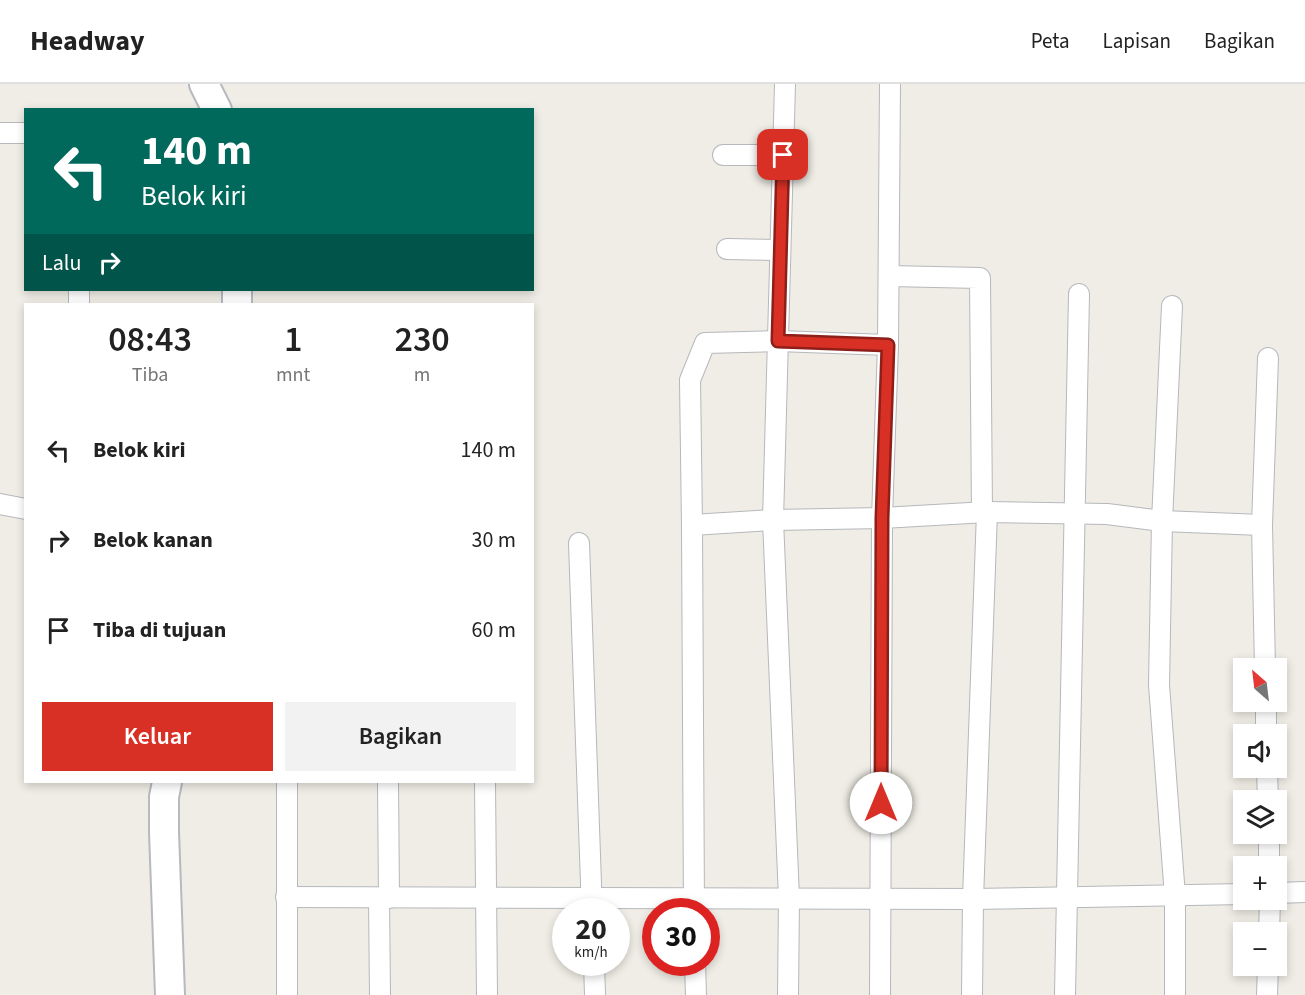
<!DOCTYPE html>
<html lang="id">
<meta charset="utf-8">
<style>
body{margin:0;font-family:"Source Sans 3",sans-serif;background:#f2f2f2;color:#222;height:100vh;display:flex;flex-direction:column;font-size:22px;white-space:nowrap}
*{box-sizing:border-box;margin:0}
p{font-size:20px;color:#767676}
.icon{flex:none;width:33px;height:33px;fill:none;stroke:currentColor;stroke-width:2;stroke-linecap:round;stroke-linejoin:round}
.map{position:relative;flex:1;overflow:hidden}
.sheet{position:absolute;left:24px;top:219px;width:510px;height:480px;display:flex;flex-direction:column;background:#fff;border-radius:0px;box-shadow:0 3px 9px #0003}
.sheet>*{flex:none}
.hud{position:absolute;left:24px;top:24px;width:510px;height:183px;border-radius:0px;box-shadow:0 3px 9px #0003;background:#00695c;color:#fff;overflow:hidden}
.needle{width:39px;rotate:332deg}
.fabs{position:absolute;left:1233px;top:574px;display:grid;gap:12px}
.fabs a{display:grid;place-items:center;width:54px;height:54px;border-radius:0px;background:#fff;box-shadow:0 3px 9px #0003;font-size:30px}
.speed{position:absolute;left:552px;top:814px;display:flex;gap:12px;font-size:30px;font-weight:700;text-align:center}
.speed>*{display:grid;place-content:center;width:78px;height:78px;border-radius:50%;background:#fff;box-shadow:0 3px 9px #0003;line-height:1}
.speed small{font-size:15px;font-weight:400}
.speed .limit{border:9px solid #d22;background:#fff;color:#111}
.pin{position:absolute;display:grid;place-items:center;width:51px;height:51px;color:#fff;margin:-26px;border-radius:12px;box-shadow:0 3px 9px #0006}
.me{position:absolute;width:66px;margin:-33px;rotate:0deg;stroke-linejoin:round;filter:drop-shadow(0 0 4px #0008)}
.turn{display:flex;align-items:center;gap:21px;height:126px;padding:0 18px;font-size:27px}
.turn .icon{width:78px;height:78px;stroke-width:2.5}
.turn b{display:block;font-size:42px;line-height:51px}
.then{display:flex;align-items:center;height:57px;padding:0 18px;background:#0003;gap:12px;font-size:22px}
.eta{display:flex;justify-content:space-evenly;align-items:center;height:102px;text-align:center}
.eta b{font-size:36px;font-weight:600;line-height:42px}
.cta{display:flex;gap:12px;margin-top:auto;padding:12px 18px}
.cta a{flex:1;height:69px;border-radius:0px;background:#d93025;color:#fff;font-size:24px;font-weight:600;line-height:69px;text-align:center}
.cta a+a{background:#f2f2f2;color:#222}
ul{padding:0;list-style:none}
li{display:flex;align-items:center;gap:18px;height:90px;padding:0 18px}
li div{flex:1}
li b{display:block;font-size:22px}
li em{font-style:normal}
header{display:flex;align-items:center;gap:36px;box-sizing:border-box;height:84px;padding:0 30px;background:#fff;border-bottom:2px solid #e0e0e0}
header strong{font-size:28px}
nav{display:flex;gap:33px;margin-inline-start:auto;font-size:21px}
.map>svg:first-child{display:block}
</style>
<header>
<strong>Headway</strong>
<nav><a>Peta</a><a>Lapisan</a><a>Bagikan</a></nav>
</header>
<div class="map">
<svg width="1305" height="911" viewBox="0 0 1305 911">
<rect width="100%" height="100%" fill="#efede5"/>
<g fill="none" stroke-linecap="round" stroke-linejoin="round">
<!-- street casing -->
<g stroke="#b5b8bc" stroke-width="22">
<g id="street">
<path d="M 785,0 L 773,436 L 789,814 L 788,911"/>
<path d="M 0,49 L 26,49"/>
<path d="M 723,71 L 783,71"/>
<path d="M 727,165 L 780,166"/>
<path d="M 889,192 L 980,194 L 982,428"/>
<path d="M 79,220 L 79,206"/>
<path d="M 1172,222 L 1162,437 L 1262,441"/>
<path d="M 0,420 L 26,425"/>
<path d="M 692,441 L 690,296 L 705,259 L 778,257 L 888,261"/>
<path d="M 579,459 L 592,828"/>
<path d="M 1265,585 L 1262,441 L 1268,274"/>
<path d="M 1266,618 L 1266,651"/>
<path d="M 1267,684 L 1268,717"/>
<path d="M 287,698 L 287,911"/>
<path d="M 388,698 L 389,814"/>
<path d="M 485,698 L 487,911"/>
<path d="M 1269,750 L 1269,783"/>
<path d="M 1276,809 L 1305,808"/>
<path d="M 286,813 L 973,815 L 1244,810"/>
<path d="M 379,814 L 380,911"/>
<path d="M 694,828 L 692,441 L 773,436 L 882,434 L 987,428 L 1107,430 L 1162,437 L 1159,601 L 1175,812 L 1175,911"/>
<path d="M 1269,849 L 1270,816"/>
<path d="M 594,879 L 595,911"/>
<path d="M 695,879 L 696,911"/>
<path d="M 880,911 L 882,434 L 888,261 L 890,0"/>
<path d="M 972,911 L 973,815 L 987,428"/>
<path d="M 1065,911 L 1079,210"/>
<path d="M 1267,911 L 1268,882"/>
</g>
</g>
<!-- secondary casing -->
<g stroke="#b6b9bf" stroke-width="32">
<g id="secondary">
<path d="M 204,0 L 217,26"/>
<path d="M 237,206 L 237,220"/>
<path d="M 167,698 L 164,713 L 164,748 L 170,911"/>
</g>
</g>
<!-- street -->
<use href="#street" stroke="#fff" stroke-width="20"/>
<!-- secondary -->
<use href="#secondary" stroke="#fff" stroke-width="28"/>
</g>
<g fill="none" stroke-linecap="round" stroke-linejoin="round">
<!-- route casing -->
<g stroke="#8d1f18" stroke-width="15">
<path id="route" d="M 783,71 L 778,257 L 888,261 L 882,434 L 881,719"/>
</g>
<!-- route -->
<use href="#route" stroke="#d93025" stroke-width="10"/>
</g>
</svg>
<div class="fabs">
<a><svg class="needle" viewBox="-14 -14 28 28"><path d="M0-13l5 13h-10z" fill="#e53935"/><path d="M0 13l5-13h-10z" fill="#767676"/></svg></a>
<a><svg class="icon" aria-label="sound" viewBox="0 0 24 24"><path d="M4 9h4l5-4v14l-5-4H4zM17 9q2 3 0 6"/></svg></a>
<a><svg class="icon" aria-label="layers" viewBox="0 0 24 24"><path d="M12 4l9 5-9 5-9-5zM3 14l9 5 9-5"/></svg></a>
<a>+</a>
<a>−</a>
</div>
<div class="speed"><div>20<small>km/h</small></div><div class="limit">30</div></div>
<div class="pin" style="left:783px;top:71px;background:#d93025"><svg class="icon" aria-label="arrive" viewBox="0 0 24 24"><path d="M6 21V4h12l-3 4 3 4H6"/></svg></div>
<svg class="me" style="left:881px;top:719px" viewBox="-20 -20 40 40"><circle r="19" fill="#fff"/><path d="M0-13L10 11 0 6-10 11z" fill="#d93025"/></svg>
<div class="hud">
<div class="turn"><svg class="icon" aria-label="left" viewBox="0 0 24 24"><path d="M17 20v-9H6M10 6l-5 5 5 5"/></svg><div><b>140 m</b>Belok kiri</div></div>
<div class="then">Lalu<svg class="icon" aria-label="right" viewBox="0 0 24 24"><path d="M7 20v-9h11M14 6l5 5-5 5"/></svg></div>
</div>
<section class="sheet">
<div class="eta">
<div><b>08:43</b><p>Tiba</p></div>
<div><b>1</b><p>mnt</p></div>
<div><b>230</b><p>m</p></div>
</div>
<ul>
<li><svg class="icon" aria-label="left" viewBox="0 0 24 24"><path d="M17 20v-9H6M10 6l-5 5 5 5"/></svg><div><b>Belok kiri</b></div><em>140 m</em></li>
<li><svg class="icon" aria-label="right" viewBox="0 0 24 24"><path d="M7 20v-9h11M14 6l5 5-5 5"/></svg><div><b>Belok kanan</b></div><em>30 m</em></li>
<li><svg class="icon" aria-label="arrive" viewBox="0 0 24 24"><path d="M6 21V4h12l-3 4 3 4H6"/></svg><div><b>Tiba di tujuan</b></div><em>60 m</em></li>
</ul>
<div class="cta"><a>Keluar</a><a>Bagikan</a></div>
</section>
</div>
